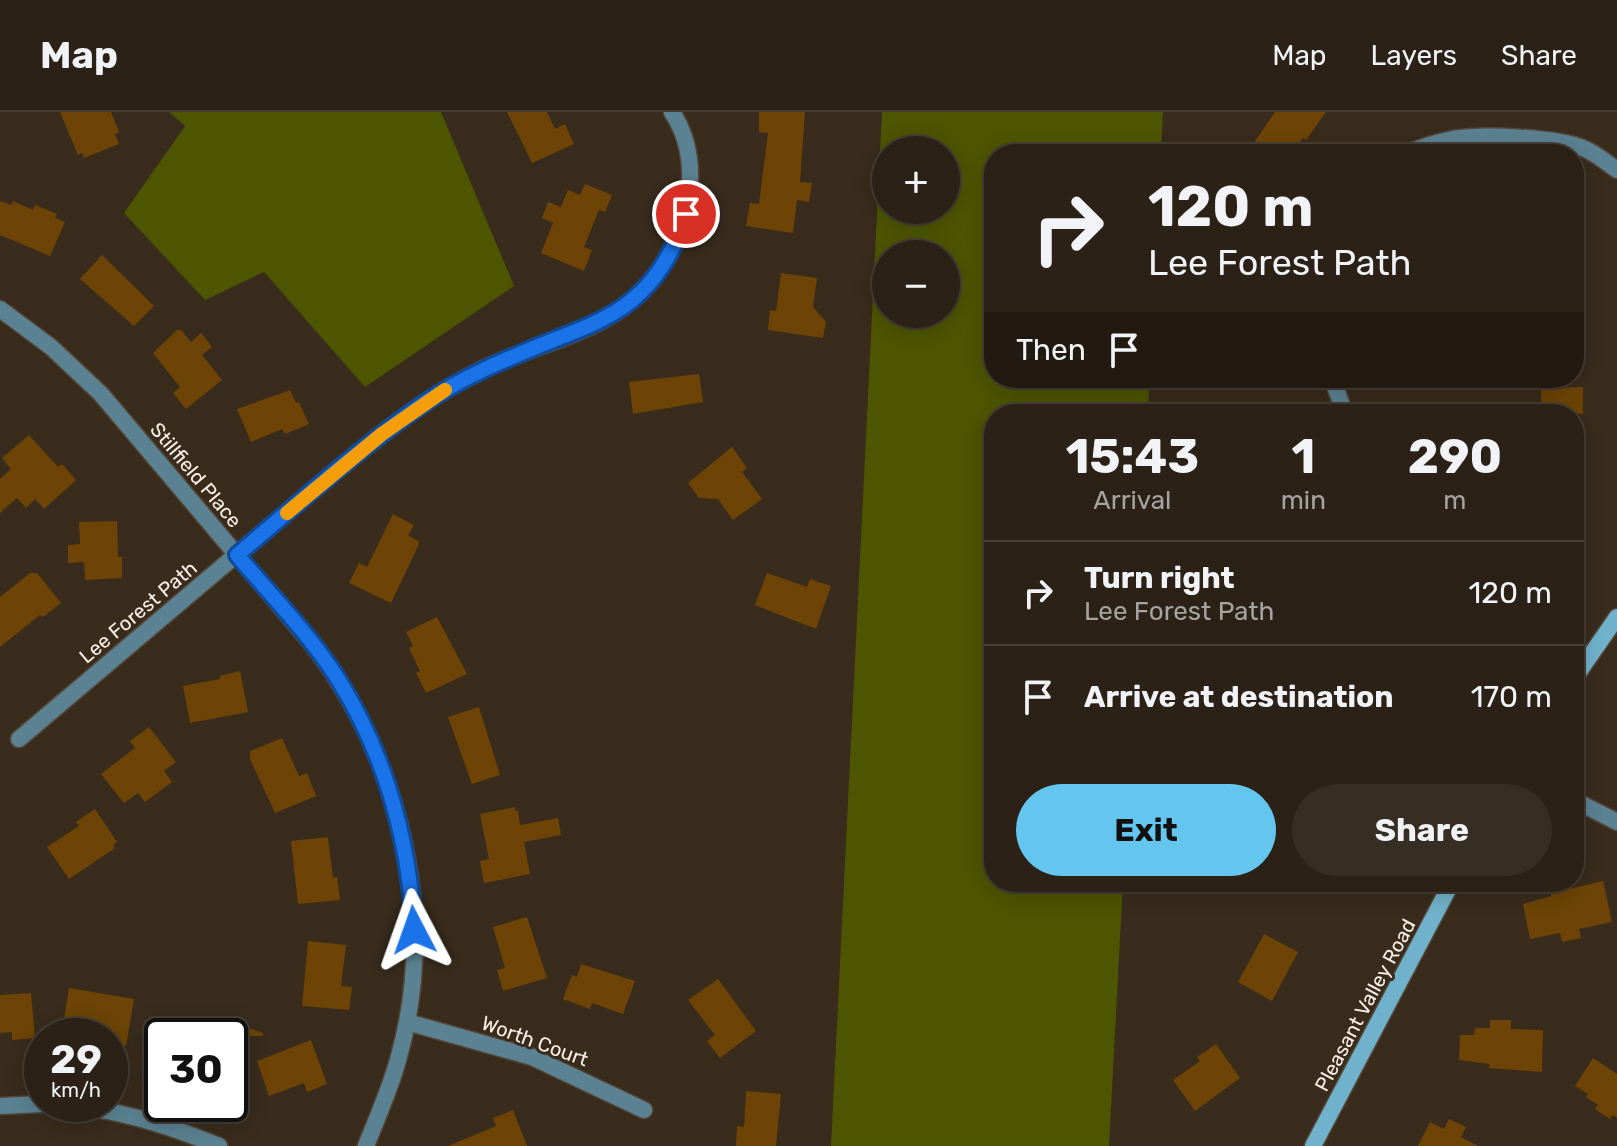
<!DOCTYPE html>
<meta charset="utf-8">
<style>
body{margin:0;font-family:Rubik,sans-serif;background:#372e23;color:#f1f3f6;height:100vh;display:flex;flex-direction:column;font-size:30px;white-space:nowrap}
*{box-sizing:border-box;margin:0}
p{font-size:26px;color:#a6a3a1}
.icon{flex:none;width:44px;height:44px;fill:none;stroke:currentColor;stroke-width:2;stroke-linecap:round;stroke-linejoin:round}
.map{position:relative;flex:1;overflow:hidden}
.side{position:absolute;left:984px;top:292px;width:600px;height:488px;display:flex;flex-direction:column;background:#2b2116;border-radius:32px;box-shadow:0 4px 20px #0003,0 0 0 2px #473e35}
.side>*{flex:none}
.hud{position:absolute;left:984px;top:32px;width:600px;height:244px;border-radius:32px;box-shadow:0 4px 20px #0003,0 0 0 2px #473e35;background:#2b2116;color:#f1f3f6;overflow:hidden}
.tools{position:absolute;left:872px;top:24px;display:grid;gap:16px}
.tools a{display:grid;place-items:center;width:88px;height:88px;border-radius:50%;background:#2b2116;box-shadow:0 4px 20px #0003,0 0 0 2px #473e35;font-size:40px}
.speed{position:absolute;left:24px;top:906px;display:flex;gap:16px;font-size:40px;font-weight:700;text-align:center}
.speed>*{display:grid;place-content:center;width:104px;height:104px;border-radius:50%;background:#2b2116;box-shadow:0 4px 20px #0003,0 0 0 2px #473e35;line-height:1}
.speed small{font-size:20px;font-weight:400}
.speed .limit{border:4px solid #111;border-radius:12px;background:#fff;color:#111}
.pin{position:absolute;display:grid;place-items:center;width:68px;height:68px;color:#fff;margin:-34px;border:4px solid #fff;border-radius:50%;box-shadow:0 2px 8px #0007}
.me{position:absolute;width:88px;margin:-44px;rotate:356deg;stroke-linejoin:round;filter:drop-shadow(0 0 6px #0008)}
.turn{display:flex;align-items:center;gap:28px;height:168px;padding:0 32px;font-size:36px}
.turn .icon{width:104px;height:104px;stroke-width:2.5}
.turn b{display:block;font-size:56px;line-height:68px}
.then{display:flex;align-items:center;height:76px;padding:0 32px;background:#0003;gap:16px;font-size:30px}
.eta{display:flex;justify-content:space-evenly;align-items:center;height:136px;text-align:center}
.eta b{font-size:48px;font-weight:700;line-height:56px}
.primary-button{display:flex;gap:16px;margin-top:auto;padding:16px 32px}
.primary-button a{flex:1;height:92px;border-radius:48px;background:#64c5ee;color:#111;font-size:32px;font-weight:700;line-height:92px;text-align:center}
.primary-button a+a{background:#372e23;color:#f1f3f6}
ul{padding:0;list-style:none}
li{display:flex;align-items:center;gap:24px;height:104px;padding:0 32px;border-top:2px solid #473e35}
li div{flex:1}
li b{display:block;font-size:30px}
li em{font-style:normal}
header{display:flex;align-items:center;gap:48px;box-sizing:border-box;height:112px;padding:0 40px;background:#2b2116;border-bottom:2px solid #473e35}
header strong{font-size:38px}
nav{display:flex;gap:44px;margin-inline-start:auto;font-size:28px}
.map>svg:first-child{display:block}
</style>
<header>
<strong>Map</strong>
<nav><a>Map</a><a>Layers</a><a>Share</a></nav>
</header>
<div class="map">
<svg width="1617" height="1034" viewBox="0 0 1617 1034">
<rect width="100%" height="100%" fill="#392c1d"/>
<!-- green -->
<g fill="#4d5500" fill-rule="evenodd">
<path d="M 169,0 L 441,0 L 514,174 L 365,275 L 264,160 L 205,188 L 124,101 L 185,14 Z"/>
<path d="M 882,0 L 1163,0 L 1161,42 L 994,42 L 994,266 L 1149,266 L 1148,302 L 994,302 L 994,770 L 1123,770 L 1109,1034 L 831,1034 ZM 886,38 L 946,38 L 946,98 L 886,98 ZM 886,142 L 946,142 L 946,202 L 886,202 Z"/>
</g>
<!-- building -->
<g fill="#6d4405">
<path d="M 60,0 L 111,0 L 119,20 L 115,22 L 119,32 L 84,46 L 82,41 L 78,43 Z"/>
<path d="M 507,0 L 547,0 L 555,17 L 565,12 L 574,32 L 532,51 Z"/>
<path d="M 759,0 L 805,0 L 800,70 L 812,71 L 809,90 L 797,88 L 793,121 L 746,114 L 750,91 L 759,92 L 768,21 L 759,20 Z"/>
<path d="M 1275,0 L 1326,0 L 1306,28 L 1303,26 L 1292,42 L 1267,42 L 1253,32 Z"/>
<path d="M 585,72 L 612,83 L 605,100 L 599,98 L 584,135 L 592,138 L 584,159 L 541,141 L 553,111 L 542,106 L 548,90 L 561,95 L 568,78 L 580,83 Z"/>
<path d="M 0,89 L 11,93 L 13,89 L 33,98 L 35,93 L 57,102 L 55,106 L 65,110 L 50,144 L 0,123 Z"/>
<path d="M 102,143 L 154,194 L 134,214 L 80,167 Z"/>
<path d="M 781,161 L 817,166 L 813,195 L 826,210 L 823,226 L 768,218 L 770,198 L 776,199 Z"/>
<path d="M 177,218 L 181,218 L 191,230 L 201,221 L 212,235 L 202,243 L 222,268 L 186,297 L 173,281 L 180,275 L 153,241 Z"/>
<path d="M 699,262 L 703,290 L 633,302 L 629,270 Z"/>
<path d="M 1583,275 L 1583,302 L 1541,300 L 1541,276 Z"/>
<path d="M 290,278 L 296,291 L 299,290 L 309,312 L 285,322 L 282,317 L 251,330 L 237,297 Z"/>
<path d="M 29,323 L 58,355 L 62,352 L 76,368 L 44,397 L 35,387 L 26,396 L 17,386 L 0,401 L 0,367 L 11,357 L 2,346 Z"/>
<path d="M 732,335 L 747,356 L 742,360 L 762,387 L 733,408 L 718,387 L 699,386 L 688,371 Z"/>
<path d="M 393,402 L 414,413 L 408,423 L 418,429 L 419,432 L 391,491 L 349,471 L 359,451 L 367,455 Z"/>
<path d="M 117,409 L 118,445 L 122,445 L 122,466 L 85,468 L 84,450 L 68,451 L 68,433 L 80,432 L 79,410 Z"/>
<path d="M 30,461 L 37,461 L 61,491 L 43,505 L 40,503 L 0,535 L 0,485 Z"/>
<path d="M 767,461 L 807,475 L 810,467 L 831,474 L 816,517 L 755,493 Z"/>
<path d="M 437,505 L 467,562 L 426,581 L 416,561 L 420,559 L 409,536 L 413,534 L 406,520 Z"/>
<path d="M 240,559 L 248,600 L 190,611 L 183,574 L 220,567 L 220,564 Z"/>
<path d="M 479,595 L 500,663 L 472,672 L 448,605 Z"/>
<path d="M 149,615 L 176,650 L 164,659 L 172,670 L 145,690 L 138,681 L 124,691 L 101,662 L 135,636 L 130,629 Z"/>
<path d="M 282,626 L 299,664 L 307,661 L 316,684 L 275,701 L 250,647 L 250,639 Z"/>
<path d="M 515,695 L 515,699 L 518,698 L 520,713 L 558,706 L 561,723 L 524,730 L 530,762 L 484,771 L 480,749 L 489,747 L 480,702 Z"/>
<path d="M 95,697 L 117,730 L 113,733 L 115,736 L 69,767 L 47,735 L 79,714 L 76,710 Z"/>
<path d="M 328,725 L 333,766 L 337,765 L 340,788 L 298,792 L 291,729 Z"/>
<path d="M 1603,769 L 1612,810 L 1579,817 L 1581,826 L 1562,830 L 1560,821 L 1530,827 L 1523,792 L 1551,784 L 1551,781 Z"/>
<path d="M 527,805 L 547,866 L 503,879 L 497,858 L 505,856 L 493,815 Z"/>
<path d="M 1264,822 L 1298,840 L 1272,889 L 1238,870 Z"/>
<path d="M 308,829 L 346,833 L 341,874 L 352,875 L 349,898 L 302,894 Z"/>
<path d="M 581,852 L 635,869 L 623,902 L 592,891 L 590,897 L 563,887 L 572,863 L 577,865 Z"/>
<path d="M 718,867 L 756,919 L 720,946 L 707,929 L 715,923 L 688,888 Z"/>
<path d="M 69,876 L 134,887 L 126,934 L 110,932 L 110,924 L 104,924 L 104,920 L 63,914 Z"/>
<path d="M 31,881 L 35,926 L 12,928 L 12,920 L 0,921 L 0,883 Z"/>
<path d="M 214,904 L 263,921 L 263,924 L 207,924 Z"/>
<path d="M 1490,908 L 1511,908 L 1511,917 L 1543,918 L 1542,960 L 1489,956 L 1489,952 L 1459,948 L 1460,923 L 1474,923 L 1475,916 L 1490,916 Z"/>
<path d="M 311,928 L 327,972 L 307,980 L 304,971 L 269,984 L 257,949 Z"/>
<path d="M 1216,932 L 1240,966 L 1195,999 L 1173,968 L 1200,949 L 1197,945 Z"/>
<path d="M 1593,946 L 1617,962 L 1617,1006 L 1613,1003 L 1610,1007 L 1595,997 L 1598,993 L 1586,985 L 1588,982 L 1575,974 Z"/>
<path d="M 746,979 L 781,982 L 776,1034 L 736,1034 L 737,1014 L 744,1015 Z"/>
<path d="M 513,998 L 527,1034 L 448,1034 L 496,1014 L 493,1006 Z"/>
<path d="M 1449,1007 L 1466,1015 L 1461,1025 L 1478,1034 L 1418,1034 L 1430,1010 L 1444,1017 Z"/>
</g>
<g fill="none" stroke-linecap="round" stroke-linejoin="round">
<!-- street casing -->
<g stroke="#544739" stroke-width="19">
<g id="street">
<path d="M 1405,42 C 1421,35 1437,30 1453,27 C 1484,22 1557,25 1585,37 C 1597,42 1607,51 1617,58"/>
<path d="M 0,197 L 51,235 L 101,282 L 312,532 C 401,649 439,804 398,948 C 390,977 377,1006 366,1034"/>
<path d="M 1332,266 L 1345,302"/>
<path d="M 19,627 C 104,555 188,483 273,412 C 324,370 374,324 429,288 C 448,276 467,264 487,255 C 538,232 604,220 643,178 C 686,132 708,55 672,0"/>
<path d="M 1574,688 L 1617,710"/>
<path d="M 407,910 L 532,945 L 644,998"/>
<path d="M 55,992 C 114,996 165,1012 219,1034"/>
<path d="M 0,994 L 42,992"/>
</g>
</g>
<!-- secondary casing -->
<g stroke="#544739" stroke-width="19">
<g id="secondary">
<path d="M 1574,567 L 1617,505"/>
<path d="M 1313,1034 L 1452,770"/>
</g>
</g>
<!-- street -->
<use href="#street" stroke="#5b8292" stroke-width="16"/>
<!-- secondary -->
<use href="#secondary" stroke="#70b2cb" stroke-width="16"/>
</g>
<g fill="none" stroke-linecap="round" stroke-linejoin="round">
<!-- route casing -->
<g stroke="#114b97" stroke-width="20">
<path id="route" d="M 414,818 C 409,728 386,644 338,567 C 310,523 271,483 237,443 C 299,391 359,336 426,290 C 463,265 504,248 546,231 C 579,218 615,206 641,180 C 663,159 677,131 686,102"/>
</g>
<!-- route -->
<use href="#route" stroke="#1a73e8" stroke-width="14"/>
<!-- slow -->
<path stroke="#f59e0b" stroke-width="14" d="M 287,401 L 382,322 L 445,278"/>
</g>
<g text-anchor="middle" stroke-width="6" stroke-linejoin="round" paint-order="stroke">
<!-- street labels -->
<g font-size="20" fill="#f9f0e7" stroke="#392c1d">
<text transform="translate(196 363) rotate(50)" y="7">Stillfield Place</text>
<text transform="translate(138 500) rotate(-40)" y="7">Lee Forest Path</text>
<text transform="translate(1365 893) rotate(-62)" y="7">Pleasant Valley Road</text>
<text transform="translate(535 929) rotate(20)" y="7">Worth Court</text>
</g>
</g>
</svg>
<div class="tools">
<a>+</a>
<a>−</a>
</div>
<div class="speed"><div>29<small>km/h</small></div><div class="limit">30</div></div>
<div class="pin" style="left:686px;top:102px;background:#d93025"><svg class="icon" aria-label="arrive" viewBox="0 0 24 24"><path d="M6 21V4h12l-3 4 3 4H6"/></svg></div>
<svg class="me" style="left:414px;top:818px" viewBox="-20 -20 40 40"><path d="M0-17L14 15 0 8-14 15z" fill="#1a73e8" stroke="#fff" stroke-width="4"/></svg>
<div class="hud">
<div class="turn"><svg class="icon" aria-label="right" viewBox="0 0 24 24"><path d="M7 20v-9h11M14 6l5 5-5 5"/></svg><div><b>120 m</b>Lee Forest Path</div></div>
<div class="then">Then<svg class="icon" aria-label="arrive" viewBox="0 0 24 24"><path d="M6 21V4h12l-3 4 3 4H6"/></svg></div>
</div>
<section class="side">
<div class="eta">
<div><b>15:43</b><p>Arrival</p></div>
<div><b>1</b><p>min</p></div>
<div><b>290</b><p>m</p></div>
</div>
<ul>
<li><svg class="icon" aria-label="right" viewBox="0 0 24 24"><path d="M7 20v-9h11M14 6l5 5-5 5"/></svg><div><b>Turn right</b><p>Lee Forest Path</p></div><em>120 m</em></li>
<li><svg class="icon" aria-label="arrive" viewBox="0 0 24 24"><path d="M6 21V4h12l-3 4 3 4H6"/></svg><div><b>Arrive at destination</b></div><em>170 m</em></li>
</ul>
<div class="primary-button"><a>Exit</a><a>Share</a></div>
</section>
</div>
